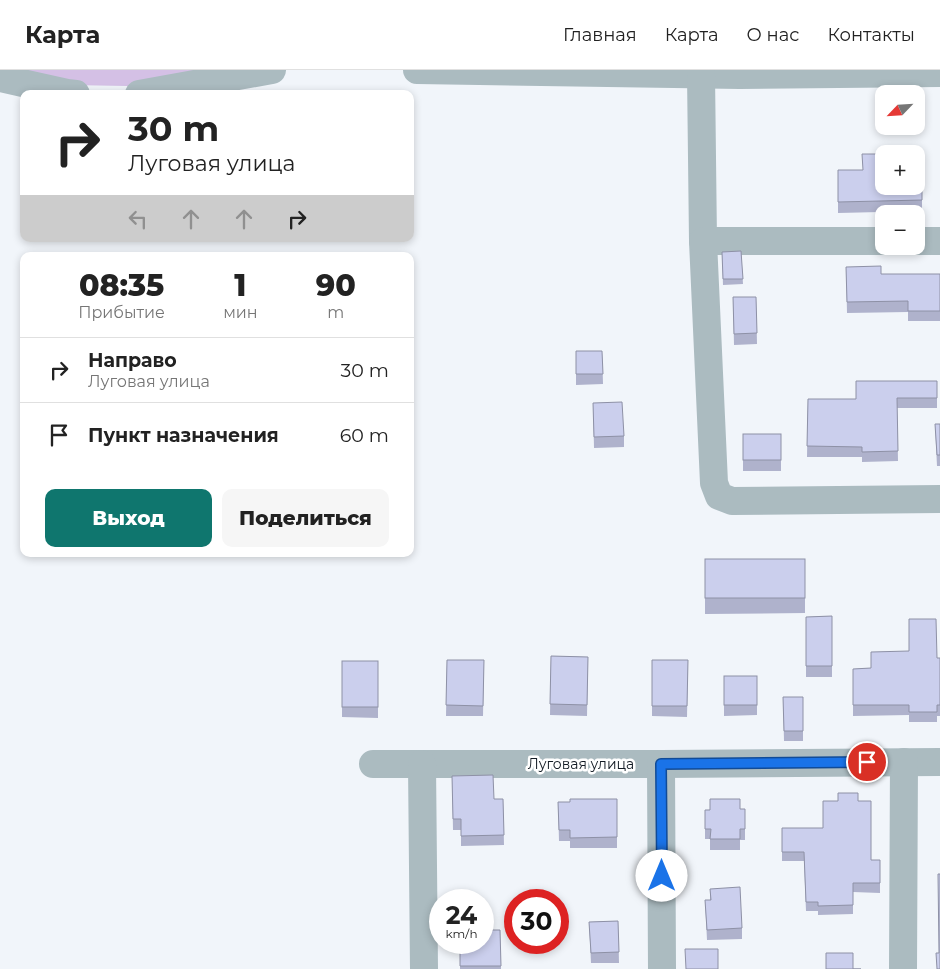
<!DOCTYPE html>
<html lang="ru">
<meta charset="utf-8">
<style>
body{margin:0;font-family:Montserrat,sans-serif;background:#f6f6f6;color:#222;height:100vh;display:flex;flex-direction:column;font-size:19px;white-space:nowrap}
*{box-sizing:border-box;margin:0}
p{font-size:16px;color:#767676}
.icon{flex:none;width:28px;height:28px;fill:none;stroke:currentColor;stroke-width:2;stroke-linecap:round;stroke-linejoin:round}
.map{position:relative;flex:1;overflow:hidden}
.sheet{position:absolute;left:20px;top:182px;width:394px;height:305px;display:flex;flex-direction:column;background:#fff;border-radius:10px;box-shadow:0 2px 8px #0003}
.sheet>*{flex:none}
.hud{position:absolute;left:20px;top:20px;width:394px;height:152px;border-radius:10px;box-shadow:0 2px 8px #0003;background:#fff;color:#222;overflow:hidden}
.needle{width:32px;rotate:245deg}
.buttons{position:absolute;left:875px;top:15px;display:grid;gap:10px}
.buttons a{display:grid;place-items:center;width:50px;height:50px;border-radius:10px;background:#fff;box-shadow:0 2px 8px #0003;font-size:25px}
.speed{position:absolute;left:429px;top:819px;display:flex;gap:10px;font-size:25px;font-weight:700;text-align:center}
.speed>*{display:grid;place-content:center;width:65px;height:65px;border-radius:50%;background:#fff;box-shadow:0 2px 8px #0003;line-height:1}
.speed small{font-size:12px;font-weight:400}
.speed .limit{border:8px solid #d22;background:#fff;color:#111}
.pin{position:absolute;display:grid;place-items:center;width:42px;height:42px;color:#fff;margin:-21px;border:2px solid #fff;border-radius:50%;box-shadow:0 1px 5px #0007}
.me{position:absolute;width:55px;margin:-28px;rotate:0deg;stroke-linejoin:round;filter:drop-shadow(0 0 4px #0008)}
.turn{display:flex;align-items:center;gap:18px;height:105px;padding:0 25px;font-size:22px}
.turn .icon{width:65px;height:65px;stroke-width:2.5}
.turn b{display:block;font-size:35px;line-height:42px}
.lanes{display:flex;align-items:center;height:48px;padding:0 25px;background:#0003;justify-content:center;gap:25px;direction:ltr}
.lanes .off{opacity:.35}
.eta{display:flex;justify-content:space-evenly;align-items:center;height:85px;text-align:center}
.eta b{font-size:30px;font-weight:800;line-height:35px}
.button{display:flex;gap:10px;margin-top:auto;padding:10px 25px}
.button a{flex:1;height:58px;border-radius:10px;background:#0f766e;color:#fff;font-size:20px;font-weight:800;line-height:58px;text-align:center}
.button a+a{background:#f6f6f6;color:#222}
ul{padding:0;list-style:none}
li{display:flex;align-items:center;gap:15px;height:65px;padding:0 25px;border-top:1px solid #e0e0e0}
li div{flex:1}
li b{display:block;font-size:19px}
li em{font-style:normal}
header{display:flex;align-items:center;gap:30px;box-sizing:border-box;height:70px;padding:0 25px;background:#fff;border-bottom:1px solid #e0e0e0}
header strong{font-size:24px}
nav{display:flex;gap:28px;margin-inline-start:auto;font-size:18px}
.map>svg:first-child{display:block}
</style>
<header>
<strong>Карта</strong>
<nav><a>Главная</a><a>Карта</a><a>О нас</a><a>Контакты</a></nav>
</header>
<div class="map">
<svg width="940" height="899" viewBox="0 0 940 899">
<rect width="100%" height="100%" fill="#f1f5fa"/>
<!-- green -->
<path fill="#d4c0e5" d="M 2,0 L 220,0 L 128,16 L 68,15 Z"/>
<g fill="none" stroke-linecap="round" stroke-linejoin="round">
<!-- minor -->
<g stroke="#abbbc0" stroke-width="28">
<path d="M 417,0 L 740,5 L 940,3"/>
<path d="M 701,4 L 703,171 L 714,413 L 719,426 L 732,431 L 940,429"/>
<path d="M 0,8 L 67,23 L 76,24"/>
<path d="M 139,24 L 272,0"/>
<path d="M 703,171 L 884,171"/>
<path d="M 916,171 L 940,171"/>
<path d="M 373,694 L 661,694 L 940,692"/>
<path d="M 422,694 L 424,899"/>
<path d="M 661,694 L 662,899"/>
<path d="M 903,899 L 904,692"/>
</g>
</g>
<!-- wall -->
<g fill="#afb2cc">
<path d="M 922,99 L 922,141 L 838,143 L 838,100 L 862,100 L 884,116 Z"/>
<path d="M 741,181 L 743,214 L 723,215 L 722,182 Z"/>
<path d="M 846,197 L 881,204 L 940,204 L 940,251 L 908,251 L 908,242 L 847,243 Z"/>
<path d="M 733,227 L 756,227 L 757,274 L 734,275 Z"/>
<path d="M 576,281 L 602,281 L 603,314 L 576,315 Z"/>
<path d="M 937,311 L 937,338 L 897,338 L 898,391 L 862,392 L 862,387 L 807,387 L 808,329 L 856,329 Z"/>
<path d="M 593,333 L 624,366 L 624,377 L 594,378 Z"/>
<path d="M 935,354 L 940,354 L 940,396 L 937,396 Z"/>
<rect x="743" y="364" width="38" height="37"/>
<path d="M 705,489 L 805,489 L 805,543 L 705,544 Z"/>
<path d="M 832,546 L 832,607 L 806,607 L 806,547 Z"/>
<path d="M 551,586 L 588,587 L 587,646 L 550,645 Z"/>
<path d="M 940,588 L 940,646 L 937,646 L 937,652 L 909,652 L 909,645 L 853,646 L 853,599 L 871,598 Z"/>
<path d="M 447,590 L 484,590 L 483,646 L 446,646 Z"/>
<path d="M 652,590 L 688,590 L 687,647 L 652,646 Z"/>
<path d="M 342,591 L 378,591 L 378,648 L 342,647 Z"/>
<path d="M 724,606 L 757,606 L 757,645 L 724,646 Z"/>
<path d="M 783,627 L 803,627 L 803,671 L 784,671 Z"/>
<path d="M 452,706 L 494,729 L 503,729 L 504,775 L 461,776 L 461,760 L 453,760 Z"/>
<path d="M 617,729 L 617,778 L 570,778 L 570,771 L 559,771 L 558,732 L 570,732 Z"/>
<path d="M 858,731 L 871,790 L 880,790 L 880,823 L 853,822 L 853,844 L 818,845 L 818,841 L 806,841 L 804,791 L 782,791 L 782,758 L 823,758 Z"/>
<path d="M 740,739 L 745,759 L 745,770 L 740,770 L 740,780 L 710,780 L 710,769 L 705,769 L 705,740 Z"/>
<path d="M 710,819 L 742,858 L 742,869 L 707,870 L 705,830 L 710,830 Z"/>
<path d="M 618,851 L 619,893 L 591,893 L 589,852 Z"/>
<path d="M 500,860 L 501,899 L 460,899 L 460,872 Z"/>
</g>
<!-- building -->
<g fill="#cbcfed" stroke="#8e91a6">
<path d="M 862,84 L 884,84 L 884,116 L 916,116 L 916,99 L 922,99 L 922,130 L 838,132 L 838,100 L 863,100 Z"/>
<path d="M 741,181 L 743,209 L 723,209 L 722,182 Z"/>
<path d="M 881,196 L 881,204 L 940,204 L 940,241 L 908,241 L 908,231 L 847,232 L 846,197 Z"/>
<path d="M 733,227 L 756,227 L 757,263 L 734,264 Z"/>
<path d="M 576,281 L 602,281 L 603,304 L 576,304 Z"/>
<path d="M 856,311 L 937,311 L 937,328 L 897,328 L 898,381 L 862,382 L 862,377 L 807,376 L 808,329 L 856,329 Z"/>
<path d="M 622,332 L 624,366 L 594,367 L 593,333 Z"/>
<path d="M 935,354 L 940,354 L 940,385 L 937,385 Z"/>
<rect x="743" y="364" width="38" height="26"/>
<rect x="705" y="489" width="100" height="39"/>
<path d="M 832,546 L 832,596 L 806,596 L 806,547 Z"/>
<path d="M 909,549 L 936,549 L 937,588 L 940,588 L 940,635 L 937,635 L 937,642 L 909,642 L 909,635 L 853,635 L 853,599 L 871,598 L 871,582 L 909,581 Z"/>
<path d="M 551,586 L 588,587 L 587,635 L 550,634 Z"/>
<path d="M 447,590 L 484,590 L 483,636 L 446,635 Z"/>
<path d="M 652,590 L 688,590 L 687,636 L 652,636 Z"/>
<rect x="342" y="591" width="36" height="46"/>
<rect x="724" y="606" width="33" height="29"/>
<path d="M 783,627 L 803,627 L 803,661 L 784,661 Z"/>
<path d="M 493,705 L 494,729 L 503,729 L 504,765 L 461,766 L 461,749 L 453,749 L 452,706 Z"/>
<path d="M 838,723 L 858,723 L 858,731 L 871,731 L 871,790 L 880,790 L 880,813 L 853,813 L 853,835 L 818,836 L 818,832 L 806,832 L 804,782 L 782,782 L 782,758 L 823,758 L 823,731 L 838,731 Z"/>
<path d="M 570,729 L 617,729 L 617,767 L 570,768 L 570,760 L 559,760 L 558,732 L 570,732 Z"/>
<path d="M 710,729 L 740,729 L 740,739 L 745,739 L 745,759 L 740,759 L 740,769 L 710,769 L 711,759 L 705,759 L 705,740 L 710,740 Z"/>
<path d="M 938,804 L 940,804 L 940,899 L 937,899 L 936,883 L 939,883 Z"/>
<path d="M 740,817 L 742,858 L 707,860 L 705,830 L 711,830 L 710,819 Z"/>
<path d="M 618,851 L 619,882 L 591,883 L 589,852 Z"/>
<path d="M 482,860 L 500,860 L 501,896 L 460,896 L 460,872 L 482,872 Z"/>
<path d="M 685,879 L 718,879 L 718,899 L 686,899 Z"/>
<path d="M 826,883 L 853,883 L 853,899 L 861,899 L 826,899 Z"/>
</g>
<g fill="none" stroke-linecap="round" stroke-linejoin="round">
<!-- route casing -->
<g stroke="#114b97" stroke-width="12">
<path id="route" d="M 662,806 L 661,694 L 867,692"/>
</g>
<!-- route -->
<use href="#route" stroke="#1a73e8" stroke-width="9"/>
</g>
<g text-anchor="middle" stroke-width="5" stroke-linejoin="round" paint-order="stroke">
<!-- street labels -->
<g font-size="14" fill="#121a23" stroke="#fff">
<text x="581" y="699">Луговая улица</text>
</g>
</g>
</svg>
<div class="buttons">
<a><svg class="needle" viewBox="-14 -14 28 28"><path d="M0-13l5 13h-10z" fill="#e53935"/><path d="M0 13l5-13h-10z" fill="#767676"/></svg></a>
<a>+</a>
<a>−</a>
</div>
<div class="speed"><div>24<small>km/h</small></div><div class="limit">30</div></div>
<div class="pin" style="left:867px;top:692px;background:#d93025"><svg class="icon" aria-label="arrive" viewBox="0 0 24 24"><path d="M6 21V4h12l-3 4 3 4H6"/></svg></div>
<svg class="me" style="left:662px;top:806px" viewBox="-20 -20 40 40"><circle r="19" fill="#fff"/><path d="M0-13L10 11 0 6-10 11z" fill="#1a73e8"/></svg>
<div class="hud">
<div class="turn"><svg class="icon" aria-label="right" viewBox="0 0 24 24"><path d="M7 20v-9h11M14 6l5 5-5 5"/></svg><div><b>30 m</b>Луговая улица</div></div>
<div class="lanes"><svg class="icon off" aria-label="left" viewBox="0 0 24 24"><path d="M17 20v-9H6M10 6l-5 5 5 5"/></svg><svg class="icon off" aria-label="ahead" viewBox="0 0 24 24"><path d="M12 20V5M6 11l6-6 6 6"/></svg><svg class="icon off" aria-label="ahead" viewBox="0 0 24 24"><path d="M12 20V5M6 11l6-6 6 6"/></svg><svg class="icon" aria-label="right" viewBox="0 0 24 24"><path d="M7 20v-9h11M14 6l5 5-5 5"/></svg></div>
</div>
<section class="sheet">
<div class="eta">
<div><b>08:35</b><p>Прибытие</p></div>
<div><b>1</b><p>мин</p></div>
<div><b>90</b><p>m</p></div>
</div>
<ul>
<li><svg class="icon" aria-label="right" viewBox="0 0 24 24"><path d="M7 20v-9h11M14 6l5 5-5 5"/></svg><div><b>Направо</b><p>Луговая улица</p></div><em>30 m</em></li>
<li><svg class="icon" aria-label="arrive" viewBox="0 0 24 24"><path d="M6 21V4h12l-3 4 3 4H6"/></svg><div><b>Пункт назначения</b></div><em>60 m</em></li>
</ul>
<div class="button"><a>Выход</a><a>Поделиться</a></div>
</section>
</div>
